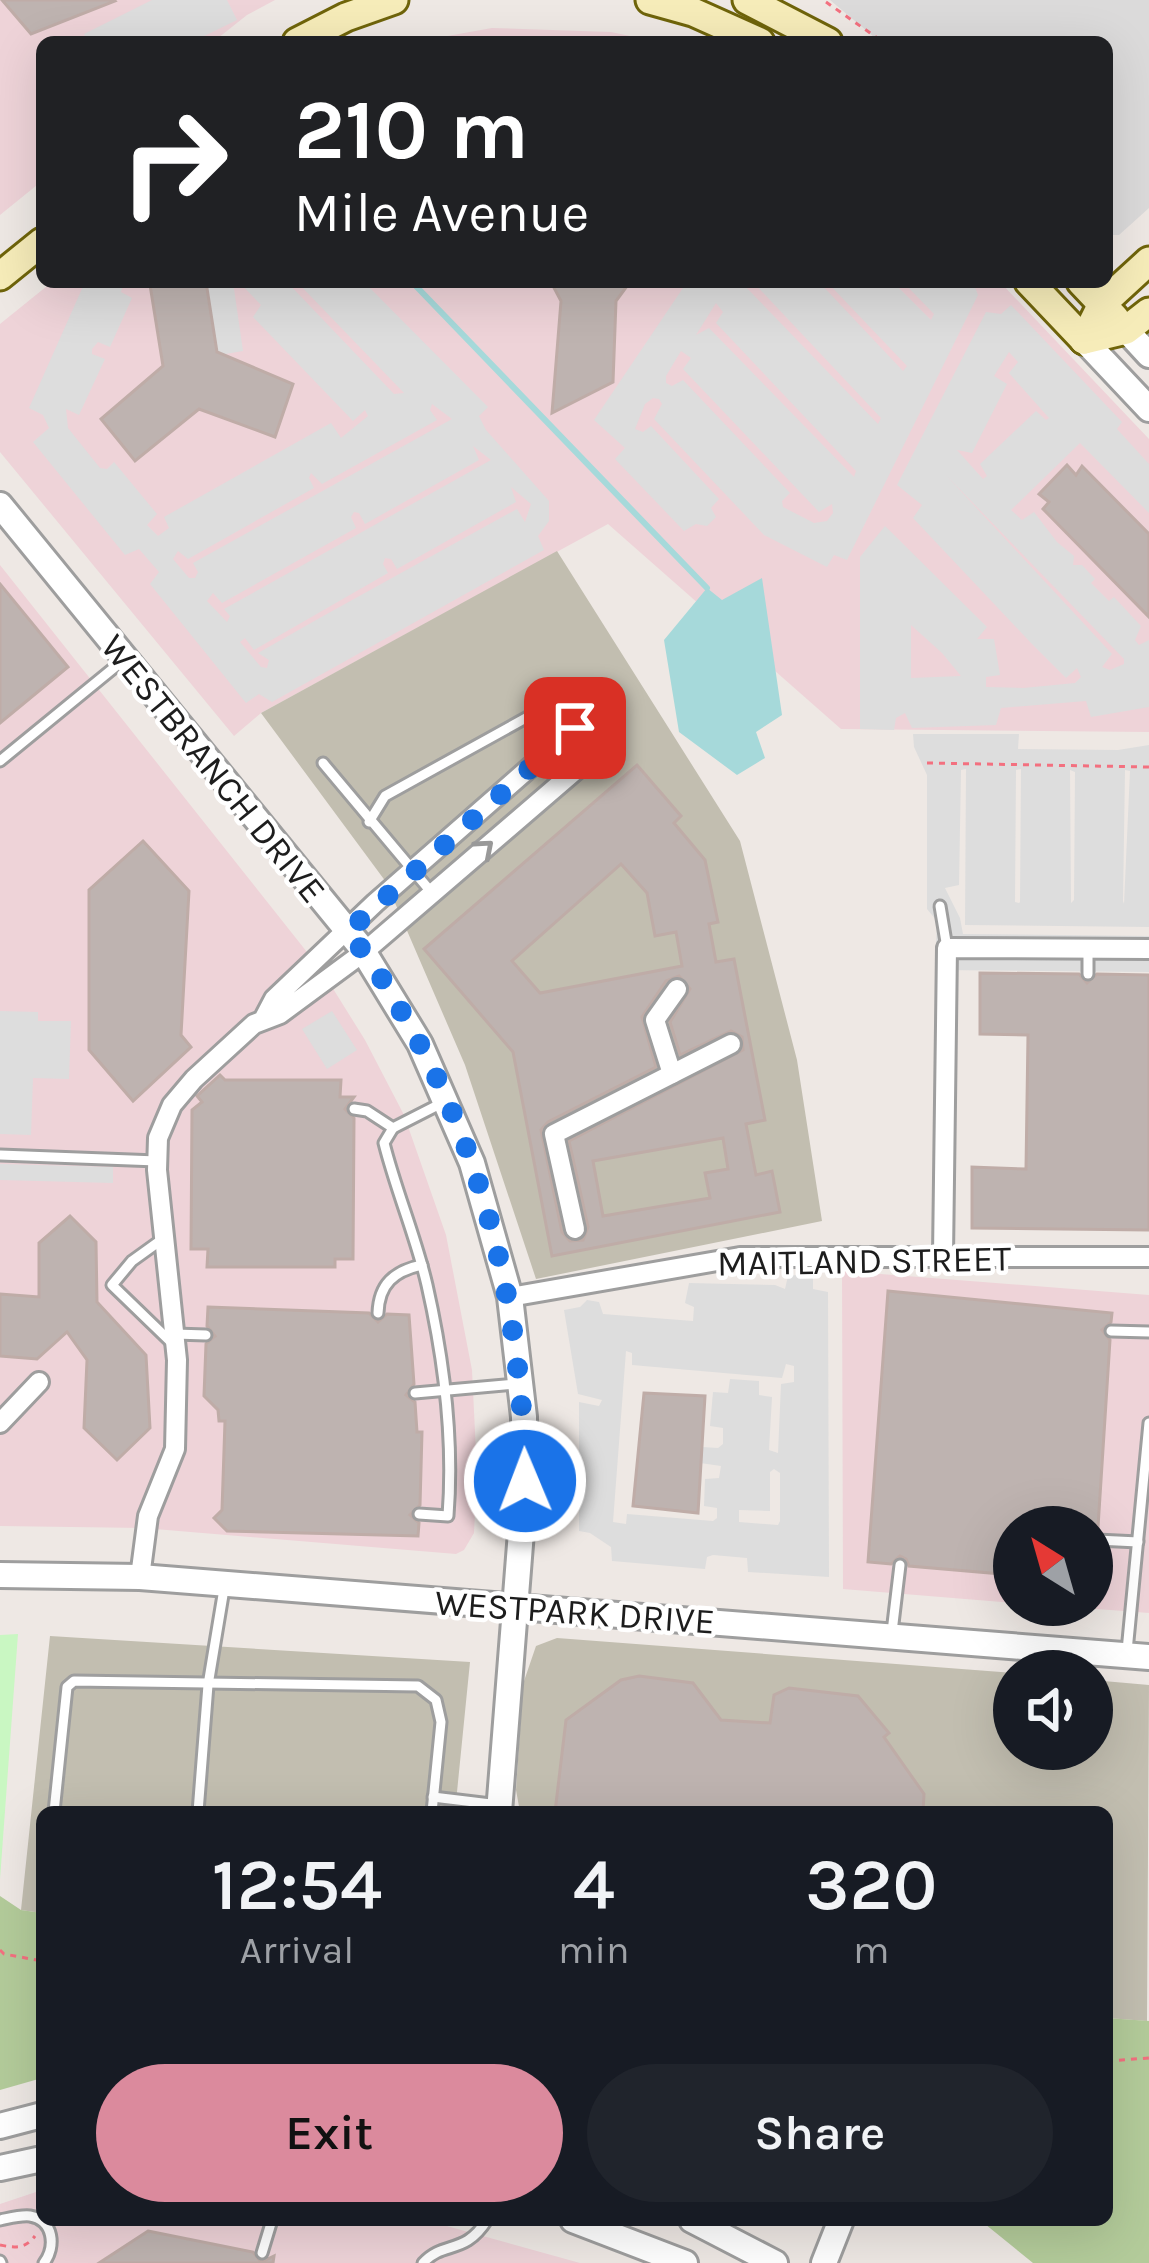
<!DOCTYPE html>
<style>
body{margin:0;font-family:Karla,sans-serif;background:#20242c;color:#f1f3f6;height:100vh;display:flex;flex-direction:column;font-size:45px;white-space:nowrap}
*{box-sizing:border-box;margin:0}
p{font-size:39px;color:#9ea1a6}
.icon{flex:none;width:66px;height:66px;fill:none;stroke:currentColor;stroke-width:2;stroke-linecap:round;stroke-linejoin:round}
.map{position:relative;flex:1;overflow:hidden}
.details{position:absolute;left:36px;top:1806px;width:1077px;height:420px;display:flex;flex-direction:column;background:#171b24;border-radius:18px;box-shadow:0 12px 48px #0002}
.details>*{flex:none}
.hud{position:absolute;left:36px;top:36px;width:1077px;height:252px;border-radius:18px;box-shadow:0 12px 48px #0002;background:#202124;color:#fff;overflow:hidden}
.needle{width:78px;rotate:323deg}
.fabs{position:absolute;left:993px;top:1506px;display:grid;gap:24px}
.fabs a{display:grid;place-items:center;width:120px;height:120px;border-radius:50%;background:#171b24;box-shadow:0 12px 48px #0002;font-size:60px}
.pin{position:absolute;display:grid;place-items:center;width:102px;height:102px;color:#fff;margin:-51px;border-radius:24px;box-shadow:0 6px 18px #0006}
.me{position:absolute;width:132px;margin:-66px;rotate:359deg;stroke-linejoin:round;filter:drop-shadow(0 0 9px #0008)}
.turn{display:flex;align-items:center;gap:42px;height:252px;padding:0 60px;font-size:54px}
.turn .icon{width:156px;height:156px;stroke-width:2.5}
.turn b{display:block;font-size:84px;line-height:102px}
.eta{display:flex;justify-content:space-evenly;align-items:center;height:204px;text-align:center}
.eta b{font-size:72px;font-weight:600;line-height:84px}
.cta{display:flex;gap:24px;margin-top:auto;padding:24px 60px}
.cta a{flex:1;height:138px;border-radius:72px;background:#db8a9d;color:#111;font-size:48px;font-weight:600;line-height:138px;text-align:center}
.cta a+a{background:#20242c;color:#f1f3f6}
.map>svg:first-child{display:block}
</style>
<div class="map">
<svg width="1149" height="2263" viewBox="0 0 1149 2263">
<rect width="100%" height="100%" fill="#eee8e4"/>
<!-- residential -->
<path fill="#dbdada" d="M 830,0 L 1149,0 L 1149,208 L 1119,235 L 1107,235 L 1107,42 L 880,42 Z"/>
<!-- commercial -->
<g fill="#eed3d8">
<path d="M 0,0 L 275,0 L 247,15 L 213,42 L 42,42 L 42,181 L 0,215 Z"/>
<path d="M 492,28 L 611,32 L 659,42 L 414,42 Z"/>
<path d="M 52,282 L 1000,282 L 1149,439 L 1149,732 L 841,729 L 608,524 L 261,713 L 234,736 L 0,452 L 0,324 Z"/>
<path d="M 0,565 L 322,971 L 365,1040 L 404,1115 L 446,1235 L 472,1370 L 477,1473 L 474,1533 L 464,1550 L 456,1554 L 143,1528 L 0,1526 Z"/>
<path d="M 842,1271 L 1149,1295 L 1149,1613 L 1045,1605 L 1092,1605 L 1092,1527 L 1014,1527 L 1014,1603 L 843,1589 Z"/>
<path d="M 42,2190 L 42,2220 L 425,2220 L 580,2263 L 0,2263 L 0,2204 Z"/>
</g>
<!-- construction -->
<g fill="#c2beb0">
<path d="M 557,551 L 740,841 L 797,1060 L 822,1221 L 536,1279 L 465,1065 L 386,882 L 261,713 Z"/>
<path d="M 50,1636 L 470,1662 L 455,1812 L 42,1812 L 42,1913 L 21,1910 Z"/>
<path d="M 557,1638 L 1014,1673 L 1014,1749 L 1092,1749 L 1092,1680 L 1149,1685 L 1147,2021 L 1107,2018 L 1107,1812 L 520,1812 L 516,1790 L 523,1684 L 536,1646 Z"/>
</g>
<!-- forest -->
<g fill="#b3cb9a">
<path d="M 0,1896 L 21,1910 L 42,1913 L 42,2078 L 0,2090 Z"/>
<path d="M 1107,2018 L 1149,2021 L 1149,2263 L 1033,2263 L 980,2220 L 1107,2220 Z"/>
</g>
<!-- park -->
<path fill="#c9f7c2" d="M 18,1634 L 0,1879 L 0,1635 Z"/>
<!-- parking -->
<g fill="#ddd" fill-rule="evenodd">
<path d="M 152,0 L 227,0 L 237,20 L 192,42 L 88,42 L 84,34 Z"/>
<path d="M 85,282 L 96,286 L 102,282 L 124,282 L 121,292 L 132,298 L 110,347 L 98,342 L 92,349 L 92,354 L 105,359 L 79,415 L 66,409 L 68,428 L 100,468 L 107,469 L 114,462 L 157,514 L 147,525 L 158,536 L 169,528 L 164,517 L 331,423 L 341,438 L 368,416 L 365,410 L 353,421 L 253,317 L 261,305 L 239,282 L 287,282 L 394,394 L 404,393 L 297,282 L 364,282 L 488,407 L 479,416 L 486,430 L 549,501 L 549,521 L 538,536 L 544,550 L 272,702 L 259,694 L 246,703 L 150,584 L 159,572 L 139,549 L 125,555 L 33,442 L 49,428 L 43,415 L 29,408 ZM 432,404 L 452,419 L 193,563 L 198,572 L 195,578 L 189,578 L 173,559 L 178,551 L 188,559 L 314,488 L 309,478 L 311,473 L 322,484 L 437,420 L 430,410 ZM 473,446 L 491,460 L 224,609 L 230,616 L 227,622 L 207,601 L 213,593 L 222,603 L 356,528 L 351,517 L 354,512 L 359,513 L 365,524 L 479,460 ZM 511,487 L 531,504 L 525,522 L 517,509 L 325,615 L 258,653 L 269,660 L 267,668 L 261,667 L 240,642 L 245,638 L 254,650 L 388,573 L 383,564 L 385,558 L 391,559 L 397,569 L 516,502 Z"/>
<path d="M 207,282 L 233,282 L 243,351 L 214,356 L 203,288 Z"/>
<path d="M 687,282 L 729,282 L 729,287 L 741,282 L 878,424 L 881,418 L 753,282 L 819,282 L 903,371 L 907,366 L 827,282 L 893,282 L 931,320 L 934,314 L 903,282 L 973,282 L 978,295 L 847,560 L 834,555 L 827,567 L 764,535 L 654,419 L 662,404 L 659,399 L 653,398 L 645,404 L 635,429 L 643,432 L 651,426 L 719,499 L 711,508 L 716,517 L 707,526 L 696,524 L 684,531 L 615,459 L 625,448 L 594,420 ZM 716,303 L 723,312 L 716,323 L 856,471 L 854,477 L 709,328 L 696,335 ZM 681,351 L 691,358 L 683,369 L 819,512 L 832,504 L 833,513 L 827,521 L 814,523 L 783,507 L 782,501 L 790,493 L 683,380 L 672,386 L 666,383 L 666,376 Z"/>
<path d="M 1011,305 L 1122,422 L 1117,429 L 1149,464 L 1149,513 L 1080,443 L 1011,510 L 1022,520 L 1034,512 L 1057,542 L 1074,556 L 1073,565 L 1082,565 L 1095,579 L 1091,583 L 1109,601 L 1114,597 L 1141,626 L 1135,640 L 1139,645 L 1149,640 L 1149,707 L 1091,717 L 1086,701 L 1001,708 L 996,725 L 912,728 L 905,713 L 896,718 L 894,730 L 860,729 L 860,557 L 885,526 L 987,627 L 977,639 L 994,639 L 1000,675 L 986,677 L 986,687 L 1023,688 L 1075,683 L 1081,677 L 1077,668 L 1066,678 L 1031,643 L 913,518 L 922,505 L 897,485 L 986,312 L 1001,314 ZM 1009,352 L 1018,362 L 1009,373 L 1049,418 L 1046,420 L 1036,411 L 980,464 L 987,476 L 983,479 L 957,450 L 972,453 L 1007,384 L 994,376 ZM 945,474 L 1124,659 L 1124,664 L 1110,670 L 1102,667 L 1112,654 ZM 911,625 L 942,653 L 961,676 L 911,678 Z"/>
<path d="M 913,734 L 1019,734 L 1018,749 L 1118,750 L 1149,745 L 1149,927 L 965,925 L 966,769 L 961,770 L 959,885 L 945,888 L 960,918 L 963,934 L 1149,936 L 1149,972 L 935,970 L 937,921 L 927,909 L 927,775 L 914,747 ZM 1021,769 L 1020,902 L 1019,903 L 1015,902 L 1016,770 ZM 1070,770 L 1075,772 L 1074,900 L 1071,903 ZM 1125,770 L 1130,771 L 1124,904 L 1123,901 Z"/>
<path d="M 0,1011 L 38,1012 L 38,1021 L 71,1021 L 69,1079 L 33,1078 L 31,1135 L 0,1134 Z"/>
<path d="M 332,1011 L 357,1050 L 327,1069 L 302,1029 Z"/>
<path d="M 0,1164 L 113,1167 L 113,1183 L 0,1180 Z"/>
<path d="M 813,1273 L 813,1289 L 828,1292 L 829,1577 L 748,1572 L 747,1558 L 713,1555 L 707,1557 L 705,1569 L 612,1561 L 611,1547 L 590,1533 L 579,1531 L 579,1402 L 599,1406 L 602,1400 L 578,1394 L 564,1310 L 580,1307 L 587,1300 L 599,1302 L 603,1314 L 693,1321 L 694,1307 L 685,1303 L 689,1283 L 775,1285 L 785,1289 L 788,1276 ZM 626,1351 L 632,1353 L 632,1365 L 782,1378 L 786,1364 L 794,1366 L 794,1382 L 781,1384 L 778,1453 L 769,1450 L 772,1397 L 759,1395 L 759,1381 L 730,1379 L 728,1393 L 713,1392 L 710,1426 L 723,1428 L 723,1444 L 718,1448 L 702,1447 L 700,1463 L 721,1466 L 719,1478 L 705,1479 L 704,1506 L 717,1508 L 717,1518 L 713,1521 L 627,1514 L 626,1524 L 613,1522 ZM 774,1469 L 780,1473 L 780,1521 L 778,1525 L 739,1522 L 739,1510 L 770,1511 L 770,1472 Z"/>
</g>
<!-- water -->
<path fill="#a6d9da" d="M 762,578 L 782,715 L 756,732 L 765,758 L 737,775 L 679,732 L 664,640 L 707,588 L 722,600 Z"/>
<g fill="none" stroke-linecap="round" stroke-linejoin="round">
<!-- stream -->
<path stroke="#a6d9da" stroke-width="6" d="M 412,282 L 707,588"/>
</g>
<!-- building -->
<g fill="#beb3b0" stroke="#bfaca7" stroke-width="3" fill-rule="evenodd">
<path d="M 2,0 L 114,0 L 115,1 L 31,34 Z"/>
<path d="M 165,282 L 206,282 L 217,352 L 293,384 L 275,437 L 199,409 L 135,461 L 101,419 L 163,366 L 150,285 Z"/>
<path d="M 551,282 L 630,282 L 616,301 L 613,382 L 552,413 L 561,301 Z"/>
<path d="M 1067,465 L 1076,475 L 1082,466 L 1149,534 L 1149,617 L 1043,509 L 1049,502 L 1039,494 Z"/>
<path d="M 0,584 L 68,667 L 0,723 Z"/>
<path d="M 637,765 L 681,816 L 674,823 L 705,860 L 718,922 L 709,924 L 716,962 L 734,959 L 765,1120 L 746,1124 L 756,1175 L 772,1171 L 780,1212 L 552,1256 L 513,1052 L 424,949 ZM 621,864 L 647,893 L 655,936 L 676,932 L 682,966 L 540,993 L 512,961 ZM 679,976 L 690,989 L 670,1022 L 680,1055 L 731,1031 L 742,1037 L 743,1050 L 569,1141 L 588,1227 L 583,1240 L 570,1241 L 562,1232 L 541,1130 L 548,1122 L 656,1067 L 642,1017 L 666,981 ZM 723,1138 L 728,1169 L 705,1173 L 710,1198 L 603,1216 L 593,1161 Z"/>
<path d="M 143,841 L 189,891 L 181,1035 L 191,1047 L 133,1101 L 89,1050 L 89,890 Z"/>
<path d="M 980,973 L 1079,974 L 1087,983 L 1097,974 L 1149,975 L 1149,1230 L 972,1228 L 972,1167 L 1026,1169 L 1028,1035 L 980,1034 Z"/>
<path d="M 220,1075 L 225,1080 L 341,1080 L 340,1097 L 354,1097 L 345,1109 L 354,1118 L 353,1259 L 335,1259 L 335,1267 L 207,1267 L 208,1249 L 191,1249 L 192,1110 L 202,1102 L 197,1096 Z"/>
<path d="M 70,1216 L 96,1242 L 97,1302 L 146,1355 L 150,1428 L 117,1460 L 84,1428 L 87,1360 L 67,1332 L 37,1359 L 0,1356 L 0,1294 L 39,1297 L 39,1243 Z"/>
<path d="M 888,1291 L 1112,1313 L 1111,1322 L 1102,1330 L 1110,1340 L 1098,1527 L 1014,1527 L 1014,1575 L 909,1566 L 906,1559 L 900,1556 L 891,1564 L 868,1562 Z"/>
<path d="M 208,1307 L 369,1313 L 378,1322 L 387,1314 L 409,1315 L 414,1384 L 406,1395 L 415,1402 L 417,1432 L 422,1432 L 420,1505 L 410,1515 L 419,1523 L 418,1536 L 227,1531 L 214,1518 L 222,1510 L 225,1421 L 219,1421 L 218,1410 L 204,1396 L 206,1344 L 215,1336 L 207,1326 Z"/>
<path d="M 644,1393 L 705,1396 L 698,1513 L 633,1506 Z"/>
<path d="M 639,1676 L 693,1683 L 721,1720 L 770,1723 L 774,1695 L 789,1688 L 858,1696 L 889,1733 L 884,1737 L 924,1794 L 923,1812 L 555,1812 L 566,1720 L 621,1680 Z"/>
<path d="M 148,2231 L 253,2252 L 261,2262 L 274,2256 L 273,2263 L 99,2263 Z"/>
</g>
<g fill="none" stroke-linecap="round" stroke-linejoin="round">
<!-- service casing -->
<g stroke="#9e9e9e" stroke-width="15">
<g id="service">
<path d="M 0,761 L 121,662"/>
<path d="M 323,763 L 432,893"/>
<path d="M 369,822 L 385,796 L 580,688 L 600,730"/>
<path d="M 940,906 L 947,948"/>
<path d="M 1088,974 L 1088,949"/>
<path d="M 354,1109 L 367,1111 L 393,1128 L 384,1143 C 396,1191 416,1237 427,1285 C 444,1360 454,1439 448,1516 L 419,1514"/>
<path d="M 393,1128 L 442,1103"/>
<path d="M 0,1155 L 157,1161"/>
<path d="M 164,1238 L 132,1261 L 112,1285 L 174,1345"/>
<path d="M 378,1313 C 379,1284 394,1271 422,1265"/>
<path d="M 1111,1331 L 1149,1332"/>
<path d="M 175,1334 L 206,1335"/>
<path d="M 415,1393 L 515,1384"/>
<path d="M 1097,1540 L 1138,1542"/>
<path d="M 892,1632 L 900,1565"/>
<path d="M 1127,1651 L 1149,1423"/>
<path d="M 433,1797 L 499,1805"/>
<path d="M 54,1812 L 67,1687 L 74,1681 L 418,1686 L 436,1700 L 441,1722 L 432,1812"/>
<path d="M 198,1812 L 208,1685 L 224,1589"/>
<path d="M 0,2220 C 10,2218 20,2215 30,2216 C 54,2220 56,2247 44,2263"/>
<path d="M 262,2253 L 272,2220"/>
<path d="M 0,2261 L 1,2263"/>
<path d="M 423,2263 C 444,2240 464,2256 487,2220"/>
</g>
</g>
<!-- minor casing -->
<g stroke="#9e9e9e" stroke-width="24">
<g id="minor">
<path d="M 672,1074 L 655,1020 L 677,989"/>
<path d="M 575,1229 L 554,1134 L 731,1044"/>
<path d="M 943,1256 L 947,948 L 1149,949"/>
<path d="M 510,1297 L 740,1257 L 1149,1257"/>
<path d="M 0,1423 L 39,1382"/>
<path d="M 140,1577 L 148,1516 L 175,1449 L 177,1360 L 157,1170 L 158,1138 L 172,1105 L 194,1079 L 254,1024 L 280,1014 L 364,952 L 598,751 L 600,732 L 575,728 L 375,903 L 274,999 L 264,1018"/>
</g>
</g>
<!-- tertiary casing -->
<g stroke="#9e9e9e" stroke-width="30">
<g id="tertiary">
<path d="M 1126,330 L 1149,355"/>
<path d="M 1084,340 L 1149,409"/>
<path d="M 0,505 L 360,946 L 420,1044 L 472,1163 L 510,1297 L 524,1417 L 525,1481 L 499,1812"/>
<path d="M 0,1575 L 140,1577 L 1149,1657"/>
<path d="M 0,2126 L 42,2115"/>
<path d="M 0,2168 L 42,2159"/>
<path d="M 573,2220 L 685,2263"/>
<path d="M 692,2220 L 775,2263"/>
<path d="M 824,2263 L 841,2220"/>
</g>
</g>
<!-- secondary casing -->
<g stroke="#6f640a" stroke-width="33">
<g id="secondary">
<path d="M 650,0 L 693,12 L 760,42"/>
<path d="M 747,0 L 828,42"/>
<path d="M 297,42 L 346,17 L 394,0"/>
<path d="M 0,276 L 42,242"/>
<path d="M 1029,282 L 1084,340"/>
<path d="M 1081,282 L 1115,318"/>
<path d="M 1084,340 L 1102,304 L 1149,261"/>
<path d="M 1084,340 L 1126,330 L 1149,312"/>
</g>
</g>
<!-- path -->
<g stroke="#f3707f" stroke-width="3" stroke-dasharray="6 6" stroke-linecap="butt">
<path d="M 826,2 L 883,42"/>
<path d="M 927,763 L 1149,767"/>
<path d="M 0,1950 L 4,1954 L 42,1961"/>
<path d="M 1107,2061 L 1149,2058"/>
<path d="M 82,2220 L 98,2220"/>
<path d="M 0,2245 C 15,2248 25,2249 35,2236"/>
</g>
<!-- service -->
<use href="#service" stroke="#fff" stroke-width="9"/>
<!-- minor -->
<use href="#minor" stroke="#fff" stroke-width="18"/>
<!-- tertiary -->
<use href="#tertiary" stroke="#fff" stroke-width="24"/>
<!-- secondary -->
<use href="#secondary" stroke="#f6ecb9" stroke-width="27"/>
</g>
<!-- one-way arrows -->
<defs><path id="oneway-chevron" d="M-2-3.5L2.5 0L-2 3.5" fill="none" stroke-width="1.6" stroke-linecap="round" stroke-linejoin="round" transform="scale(3)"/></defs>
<use stroke="#999" href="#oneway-chevron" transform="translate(485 848) rotate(-41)"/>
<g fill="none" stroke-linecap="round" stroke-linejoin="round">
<!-- route -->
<path stroke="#1a73e8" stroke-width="21" stroke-dasharray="0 37.8" d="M 525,1481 C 522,1321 489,1164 408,1023 C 390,992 372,959 347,932 L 575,728"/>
</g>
<g text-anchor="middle" stroke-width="9" stroke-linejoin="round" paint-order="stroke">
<!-- street labels -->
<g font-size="36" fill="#1d1d1d" stroke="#fff">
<text transform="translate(214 768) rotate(51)" y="13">WESTBRANCH DRIVE</text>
<text transform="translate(864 1260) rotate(-1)" y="13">MAITLAND STREET</text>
<text transform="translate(575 1611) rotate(4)" y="13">WESTPARK DRIVE</text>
</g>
</g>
</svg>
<div class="fabs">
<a><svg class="needle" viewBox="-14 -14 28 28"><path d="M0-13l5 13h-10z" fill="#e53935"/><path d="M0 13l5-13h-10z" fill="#9ea1a6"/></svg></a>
<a><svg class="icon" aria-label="sound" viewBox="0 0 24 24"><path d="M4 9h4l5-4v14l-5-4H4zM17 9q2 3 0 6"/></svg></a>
</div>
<div class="pin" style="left:575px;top:728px;background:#d93025"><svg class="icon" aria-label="arrive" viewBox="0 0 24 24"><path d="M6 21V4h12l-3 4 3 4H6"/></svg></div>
<svg class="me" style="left:525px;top:1481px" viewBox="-20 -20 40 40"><circle r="17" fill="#1a73e8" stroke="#fff" stroke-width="3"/><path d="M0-11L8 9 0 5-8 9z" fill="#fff"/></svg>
<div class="hud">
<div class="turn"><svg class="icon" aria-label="right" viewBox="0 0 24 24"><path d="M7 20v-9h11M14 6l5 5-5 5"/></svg><div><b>210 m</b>Mile Avenue</div></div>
</div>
<section class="details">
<div class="eta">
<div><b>12:54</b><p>Arrival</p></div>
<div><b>4</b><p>min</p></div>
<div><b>320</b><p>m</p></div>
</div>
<div class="cta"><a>Exit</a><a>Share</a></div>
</section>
</div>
